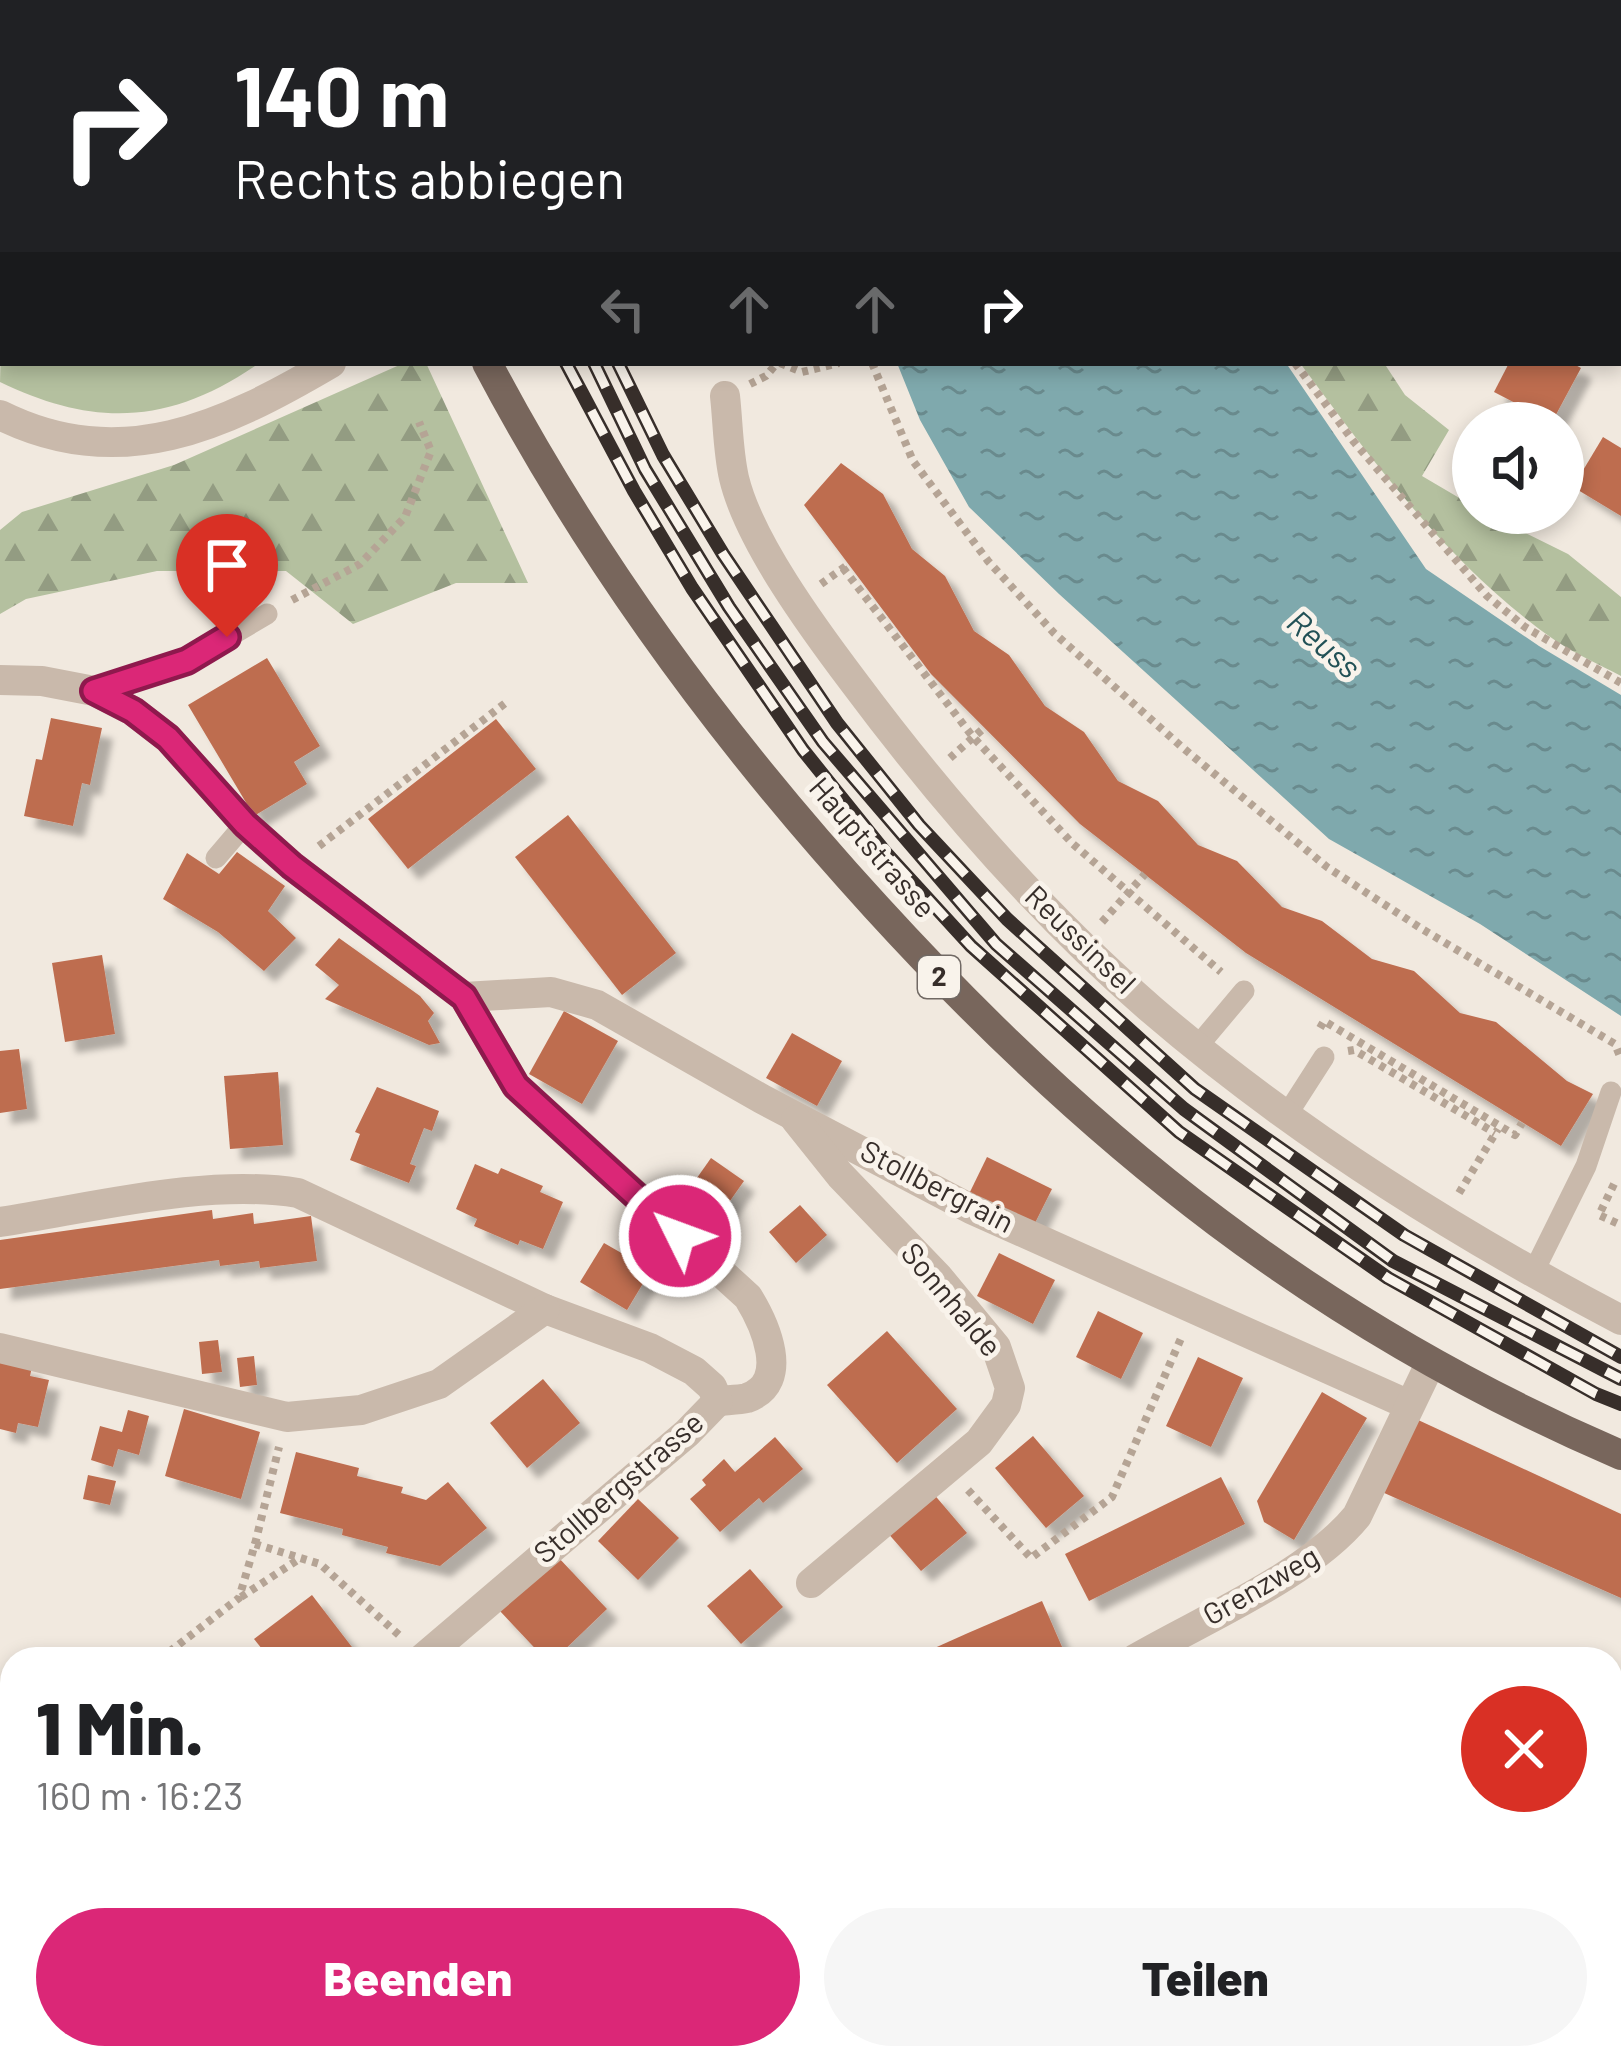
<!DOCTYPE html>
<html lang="de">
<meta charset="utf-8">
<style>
body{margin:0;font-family:Barlow,sans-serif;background:#f6f6f6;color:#202124;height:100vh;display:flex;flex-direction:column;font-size:45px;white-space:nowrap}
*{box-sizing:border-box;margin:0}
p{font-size:39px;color:#757577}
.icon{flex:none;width:66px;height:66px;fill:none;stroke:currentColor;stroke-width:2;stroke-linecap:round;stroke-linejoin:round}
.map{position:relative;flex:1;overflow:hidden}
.details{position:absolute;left:0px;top:1647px;width:1623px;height:423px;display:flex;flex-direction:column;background:#fff;border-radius:36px 36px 0 0;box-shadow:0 6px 18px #0003}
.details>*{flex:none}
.guide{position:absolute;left:0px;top:0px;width:1623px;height:366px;box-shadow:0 6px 18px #0003;background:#202124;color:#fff;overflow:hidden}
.controls{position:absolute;left:1452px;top:402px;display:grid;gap:24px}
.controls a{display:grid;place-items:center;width:132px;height:132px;border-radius:50%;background:#fff;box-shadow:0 6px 18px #0003;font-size:60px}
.pin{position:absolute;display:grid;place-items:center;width:102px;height:102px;color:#fff;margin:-123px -51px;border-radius:50% 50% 50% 0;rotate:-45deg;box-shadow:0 0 12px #0007}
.pin .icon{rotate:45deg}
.me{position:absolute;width:132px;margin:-66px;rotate:312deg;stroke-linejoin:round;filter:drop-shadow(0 0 9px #0008)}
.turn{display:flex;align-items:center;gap:42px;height:252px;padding:0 36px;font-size:54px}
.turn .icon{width:156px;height:156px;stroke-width:2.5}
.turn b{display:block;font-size:84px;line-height:102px}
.lanes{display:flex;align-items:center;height:114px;padding:0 36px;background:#0003;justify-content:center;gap:60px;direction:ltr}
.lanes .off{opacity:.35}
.round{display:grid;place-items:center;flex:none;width:126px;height:126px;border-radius:63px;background:#f6f6f6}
.head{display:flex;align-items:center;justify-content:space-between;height:204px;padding:0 36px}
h1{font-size:72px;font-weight:800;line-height:90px}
.cta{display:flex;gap:24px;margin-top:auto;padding:24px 36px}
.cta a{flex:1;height:138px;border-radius:72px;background:#db2777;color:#fff;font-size:48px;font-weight:800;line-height:138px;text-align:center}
.cta a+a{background:#f6f6f6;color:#202124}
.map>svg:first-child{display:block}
</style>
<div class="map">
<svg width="1621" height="2068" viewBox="0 0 1621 2068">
<defs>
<pattern id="forest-firs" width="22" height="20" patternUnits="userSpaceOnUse" patternTransform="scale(3)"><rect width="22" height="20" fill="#b4c09f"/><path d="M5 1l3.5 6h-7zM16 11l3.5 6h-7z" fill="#939c82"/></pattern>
<pattern id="water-ripples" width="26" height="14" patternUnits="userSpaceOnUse" patternTransform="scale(3)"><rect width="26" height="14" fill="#7fa9ad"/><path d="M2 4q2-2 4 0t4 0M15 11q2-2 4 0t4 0" fill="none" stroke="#698a8d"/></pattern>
<filter id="shadow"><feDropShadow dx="11" dy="11" stdDeviation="3" flood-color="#0004"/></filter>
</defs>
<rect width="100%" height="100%" fill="#f1e9df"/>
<!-- grass -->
<path fill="#b4c09f" d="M 3,264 L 3,363 L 256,363 L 255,366 C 168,425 93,427 0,382 Z"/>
<!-- forest -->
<g fill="url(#forest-firs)">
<path d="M 1123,0 L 1310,0 L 1311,3 L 1124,3 Z"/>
<path d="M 404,363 L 426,363 L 528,583 L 456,583 L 353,624 L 286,571 L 157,571 L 26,599 L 0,614 L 0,530 L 22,512 L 174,465 Z"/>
<path d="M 1300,363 L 1384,363 L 1405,395 L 1449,430 L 1422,476 L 1473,506 L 1473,513 L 1485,513 L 1568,554 L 1621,597 L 1621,676 C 1600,665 1576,654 1556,641 C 1452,569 1374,463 1300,363 Z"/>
</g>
<!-- water -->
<g fill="url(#water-ripples)">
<path d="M 698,0 L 1123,0 L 1124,3 L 699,3 Z"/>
<path d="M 897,363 L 1286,363 L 1426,569 L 1539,646 L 1621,695 L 1621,1016 L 1480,924 L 1329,839 L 1219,739 L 1059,594 L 969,507 L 920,420 Z"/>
</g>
<!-- building -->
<g fill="#be6d50" filter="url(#shadow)">
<path d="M 1509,363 L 1572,363 L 1581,368 L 1552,422 L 1494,392 Z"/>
<path d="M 1603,437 L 1621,448 L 1621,516 L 1573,487 Z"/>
<path d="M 841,463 L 883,494 L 912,549 L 945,576 L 974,631 L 1009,655 L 1045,706 L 1084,732 L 1118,781 L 1158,801 L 1198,845 L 1237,861 L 1282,907 L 1322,921 L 1372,959 L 1414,971 L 1460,1013 L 1496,1022 L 1567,1081 L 1593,1094 L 1561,1146 L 1246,953 L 1080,824 L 931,674 L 804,505 Z"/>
<path d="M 267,658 L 320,746 L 294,762 L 307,784 L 254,816 L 188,705 Z"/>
<path d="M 51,718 L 102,728 L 90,785 L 82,783 L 73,826 L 24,816 L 36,759 L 42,760 Z"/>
<path d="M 496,719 L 536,769 L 408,869 L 368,819 Z"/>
<path d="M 568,815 L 676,953 L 622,995 L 515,857 Z"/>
<path d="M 237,852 L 285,886 L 268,911 L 296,938 L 264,971 L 218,932 L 163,899 L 187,853 L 219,874 Z"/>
<path d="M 339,938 L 420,996 L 434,1013 L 428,1021 L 440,1043 L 429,1045 L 325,999 L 339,985 L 315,965 Z"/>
<path d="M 102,955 L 115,1034 L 65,1042 L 52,963 Z"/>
<path d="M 564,1011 L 618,1041 L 582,1104 L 529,1074 Z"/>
<path d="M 792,1033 L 842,1061 L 817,1106 L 766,1078 Z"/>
<path d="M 19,1049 L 27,1109 L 0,1113 L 0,1051 Z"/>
<path d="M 278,1072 L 283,1145 L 230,1149 L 224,1076 Z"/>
<path d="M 377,1087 L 439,1111 L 432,1131 L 424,1128 L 410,1164 L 416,1166 L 409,1183 L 350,1160 L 360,1134 L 355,1132 Z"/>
<path d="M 987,1157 L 1052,1189 L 1033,1227 L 968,1196 Z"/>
<path d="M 711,1158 L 744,1181 L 713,1225 L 680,1202 Z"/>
<path d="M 475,1164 L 498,1174 L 501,1168 L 543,1186 L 540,1192 L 563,1202 L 543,1249 L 520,1240 L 518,1245 L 474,1226 L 477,1219 L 456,1209 Z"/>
<path d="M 800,1205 L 827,1235 L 796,1263 L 769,1232 Z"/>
<path d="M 212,1210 L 213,1219 L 253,1213 L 254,1224 L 311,1216 L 317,1261 L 260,1268 L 259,1261 L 220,1266 L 219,1260 L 0,1289 L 0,1240 Z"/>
<path d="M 604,1243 L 651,1270 L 627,1310 L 580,1282 Z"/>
<path d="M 999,1253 L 1055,1280 L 1033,1324 L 977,1296 Z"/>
<path d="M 1098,1311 L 1143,1333 L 1121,1379 L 1076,1357 Z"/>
<path d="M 887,1331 L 957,1409 L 897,1463 L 827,1385 Z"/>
<path d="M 218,1340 L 222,1372 L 202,1374 L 199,1342 Z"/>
<path d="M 254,1356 L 257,1385 L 240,1387 L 237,1358 Z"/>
<path d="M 1198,1357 L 1243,1378 L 1211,1447 L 1166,1426 Z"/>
<path d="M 0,1359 L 32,1367 L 30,1376 L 49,1380 L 38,1427 L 18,1423 L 16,1433 L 0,1429 Z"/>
<path d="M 543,1379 L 580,1423 L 527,1468 L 490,1423 Z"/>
<path d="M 1322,1392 L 1367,1418 L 1294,1540 L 1264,1522 L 1257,1501 Z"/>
<path d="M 184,1409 L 260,1432 L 241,1499 L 165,1476 Z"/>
<path d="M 128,1410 L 149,1416 L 139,1455 L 118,1449 L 113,1467 L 91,1460 L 100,1426 L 122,1432 Z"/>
<path d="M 1416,1419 L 1621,1514 L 1621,1598 L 1382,1492 Z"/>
<path d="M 1033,1436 L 1084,1496 L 1046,1528 L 995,1468 Z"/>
<path d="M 775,1437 L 803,1469 L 763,1503 L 759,1498 L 720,1532 L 690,1499 L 706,1485 L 702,1480 L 724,1459 L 735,1472 Z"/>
<path d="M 296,1452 L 359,1468 L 357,1476 L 403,1487 L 401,1493 L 426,1500 L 448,1482 L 487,1528 L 440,1566 L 386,1553 L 388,1547 L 342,1535 L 343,1529 L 280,1513 Z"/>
<path d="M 88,1475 L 116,1481 L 110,1505 L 83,1499 Z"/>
<path d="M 1221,1477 L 1245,1524 L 1089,1601 L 1065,1554 Z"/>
<path d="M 932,1492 L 967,1533 L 921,1571 L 886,1531 Z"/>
<path d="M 638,1499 L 679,1538 L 638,1580 L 598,1541 Z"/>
<path d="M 557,1556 L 607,1609 L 555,1659 L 545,1659 L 499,1610 Z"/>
<path d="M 750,1569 L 783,1607 L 741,1644 L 707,1606 Z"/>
<path d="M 312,1595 L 355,1651 L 345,1659 L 270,1659 L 254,1639 Z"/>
<path d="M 1042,1601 L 1066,1656 L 910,1659 L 968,1633 Z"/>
<path d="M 12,1820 L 12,1895 L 0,1904 L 0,1829 Z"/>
<path d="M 1621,1961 L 1621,2022 L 1611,2023 L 1611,1962 Z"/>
<path d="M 12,2007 L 12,2058 L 38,2058 L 25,2068 L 10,2068 L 0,2055 L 0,2016 Z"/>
<path d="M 172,2058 L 238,2058 L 224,2068 L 179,2068 Z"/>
<path d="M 453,2058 L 486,2058 L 493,2068 L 446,2068 Z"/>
<path d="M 533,2058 L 643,2058 L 650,2068 L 540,2068 Z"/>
<path d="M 908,2058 L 917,2058 L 920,2068 L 878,2068 Z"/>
<path d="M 1072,2058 L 1127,2058 L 1128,2068 L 1073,2068 Z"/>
<path d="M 1192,2058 L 1233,2058 L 1235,2068 L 1193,2068 Z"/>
<path d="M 1260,2058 L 1298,2058 L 1299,2066 L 1262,2068 Z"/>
</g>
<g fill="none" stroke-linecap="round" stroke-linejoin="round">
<!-- path -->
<g stroke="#b5a495" stroke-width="8" stroke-dasharray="6 6" stroke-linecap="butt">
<path d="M 685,0 L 686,3"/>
<path d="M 1159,0 L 1161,3"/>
<path d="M 0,335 L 3,335"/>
<path d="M 780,363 L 802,372 L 839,363"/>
<path d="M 872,363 L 913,461 L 988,561 L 1054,633 L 1183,748 L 1327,867 L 1422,929 L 1615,1044 L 1621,1059"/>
<path d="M 1295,363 L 1354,442 L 1487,596 L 1525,627 L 1621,683"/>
<path d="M 750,384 L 766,376 L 777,363"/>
<path d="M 843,568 L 973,737 L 1073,844 L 1221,972"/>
<path d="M 821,584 L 849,564"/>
<path d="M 292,600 L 360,564 L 405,517 L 431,451 L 419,422"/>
<path d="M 950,758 L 985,727"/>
<path d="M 319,846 L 508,701"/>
<path d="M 1102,922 L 1145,874"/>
<path d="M 1320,1028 L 1324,1021 L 1515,1135 L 1522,1123"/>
<path d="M 1348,1051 L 1354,1050 L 1495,1133"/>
<path d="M 1614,1184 L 1599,1215 L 1621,1225"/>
<path d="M 1459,1193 L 1498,1129"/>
<path d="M 968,1490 L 1031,1558 L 1112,1497 L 1182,1336"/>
<path d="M 255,1544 L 279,1447"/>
<path d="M 241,1597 L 299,1559"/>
<path d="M 160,1659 L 239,1598 L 255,1544 L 320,1564 L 400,1636"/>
<path d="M 0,1741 L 12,1739"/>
</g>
<!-- service -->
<g stroke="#c9b9ab" stroke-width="21">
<path d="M 94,691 L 187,661 L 267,614"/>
<path d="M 216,858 L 245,824"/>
<path d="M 1197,1047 L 1244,991"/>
<path d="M 1288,1113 L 1324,1057"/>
<path d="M 1533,1273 L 1586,1166 L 1611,1092"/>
<path d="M 1184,2058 L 1185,2068"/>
</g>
<!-- minor -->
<g stroke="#c9b9ab" stroke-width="30">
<path d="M 194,0 L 196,3"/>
<path d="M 1347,0 L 1348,3"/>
<path d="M 1378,0 L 1379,3"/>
<path d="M 0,240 L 3,239"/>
<path d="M 1620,285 L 1621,285"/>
<path d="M 1620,350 L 1621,351"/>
<path d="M 725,396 C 728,423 728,452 734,478 C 749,541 813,628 853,681 C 941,799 1040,913 1152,1010 C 1294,1132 1455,1233 1621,1320"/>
<path d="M 0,415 C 121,475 224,426 331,363"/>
<path d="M 0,680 L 42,681 L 94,691 L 133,711 L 168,738 L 245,824 L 292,866 L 464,997 L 516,1086 L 748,1297 C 764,1323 792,1382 747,1398 C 739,1400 726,1400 718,1401"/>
<path d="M 464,997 L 551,992 L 597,1005 L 762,1099 L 971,1209 L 1409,1405"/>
<path d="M 796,1120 L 840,1175 L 939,1278 L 996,1347 L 1010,1388 L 1006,1405 L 979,1442 L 811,1583"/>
<path d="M 0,1222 C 92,1208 207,1178 298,1193 L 545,1309 L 650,1348 L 694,1371 L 712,1387 L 718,1401 L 687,1433 L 422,1659"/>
<path d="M 0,1348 L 287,1417 L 361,1410 L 439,1384 L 545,1309"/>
<path d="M 1135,1659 C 1202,1620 1309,1575 1357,1516 L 1430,1364"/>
<path d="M 0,1974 L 12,1965"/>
<path d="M 80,2068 L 89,2058"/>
<path d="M 354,2068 L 367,2058"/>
</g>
<!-- secondary -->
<g stroke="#9c897d" stroke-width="30">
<path d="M 1611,1936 L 1621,1935"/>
<path d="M 744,2068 L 759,2058"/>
</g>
<!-- primary -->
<g stroke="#78665c" stroke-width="30">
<path d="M 298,0 L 299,3"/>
<path d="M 487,363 C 592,562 724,741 876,907 C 1094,1146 1322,1327 1621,1455"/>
</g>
<!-- rail casing -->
<g stroke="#372e2a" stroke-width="14">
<g id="rail">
<path d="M 429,0 L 429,3"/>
<path d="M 452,0 L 453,3"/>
<path d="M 474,0 L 475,3"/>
<path d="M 566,363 L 634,491 L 692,588 L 803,750 L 885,852 L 971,946 L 1179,1132 L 1388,1278 L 1596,1394 L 1621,1404"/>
<path d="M 594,363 L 645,469 L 729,607 L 823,742 L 996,944 L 1184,1109 L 1393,1261 L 1621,1379"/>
<path d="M 618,363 L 663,455 L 723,554 L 837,723 L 919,825 L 1007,919 L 1195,1089 L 1404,1235 L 1621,1357"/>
</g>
</g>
<!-- rail -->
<use href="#rail" stroke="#f9f3eb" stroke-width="9" stroke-dasharray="27" stroke-linecap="butt"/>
</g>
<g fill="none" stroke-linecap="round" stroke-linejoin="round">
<!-- route casing -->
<g stroke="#8e194d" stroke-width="30">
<path id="route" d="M 227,637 L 187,661 L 94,691 L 133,711 L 168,738 L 245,824 L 292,866 L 464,997 L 516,1086 L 680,1236"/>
</g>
<!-- route -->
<use href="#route" stroke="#db2777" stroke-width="21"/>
</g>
<g text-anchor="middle" stroke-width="10" stroke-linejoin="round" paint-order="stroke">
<!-- shield labels -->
<rect fill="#f9f3eb" stroke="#716964" stroke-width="3" x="918" y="956" width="42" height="42" rx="9"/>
<g font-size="27" font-weight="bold" fill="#372e2a">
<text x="939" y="986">2</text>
</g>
<!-- street labels -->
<g font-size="30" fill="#372e2a" stroke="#f9f3eb">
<text transform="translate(872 848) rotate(49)" y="10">Hauptstrasse</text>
<text transform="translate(1080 940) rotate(44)" y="10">Reussinsel</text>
<text transform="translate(937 1187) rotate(27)" y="10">Stollbergrain</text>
<text transform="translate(951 1300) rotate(50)" y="10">Sonnhalde</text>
<text transform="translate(619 1488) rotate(-41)" y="10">Stollbergstrasse</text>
<text transform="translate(1261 1586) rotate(-30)" y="10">Grenzweg</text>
</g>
<!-- water labels -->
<g font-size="33" font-style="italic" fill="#225156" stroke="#f9f3eb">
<text transform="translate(1324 644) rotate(41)" y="12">Reuss</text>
</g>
</g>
</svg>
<div class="controls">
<a><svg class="icon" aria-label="sound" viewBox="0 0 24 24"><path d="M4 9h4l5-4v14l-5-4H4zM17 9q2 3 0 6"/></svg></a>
</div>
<div class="pin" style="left:227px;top:637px;background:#d93025"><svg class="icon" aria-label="arrive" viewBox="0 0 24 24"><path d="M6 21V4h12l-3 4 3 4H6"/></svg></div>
<svg class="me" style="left:680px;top:1236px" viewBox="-20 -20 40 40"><circle r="17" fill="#db2777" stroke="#fff" stroke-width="3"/><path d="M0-11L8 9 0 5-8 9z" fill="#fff"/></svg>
<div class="guide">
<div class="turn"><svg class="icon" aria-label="right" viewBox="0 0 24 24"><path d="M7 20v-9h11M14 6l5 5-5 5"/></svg><div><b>140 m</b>Rechts abbiegen</div></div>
<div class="lanes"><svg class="icon off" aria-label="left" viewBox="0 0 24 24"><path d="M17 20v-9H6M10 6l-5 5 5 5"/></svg><svg class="icon off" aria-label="ahead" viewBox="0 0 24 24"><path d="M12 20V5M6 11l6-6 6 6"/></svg><svg class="icon off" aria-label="ahead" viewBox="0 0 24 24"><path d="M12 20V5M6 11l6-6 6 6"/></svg><svg class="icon" aria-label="right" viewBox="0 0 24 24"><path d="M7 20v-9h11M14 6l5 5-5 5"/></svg></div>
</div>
<section class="details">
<div class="head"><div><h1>1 Min.</h1><p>160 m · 16:23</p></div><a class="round" style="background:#d93025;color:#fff"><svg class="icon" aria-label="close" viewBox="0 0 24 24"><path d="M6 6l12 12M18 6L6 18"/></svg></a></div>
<div class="cta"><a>Beenden</a><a>Teilen</a></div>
</section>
</div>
